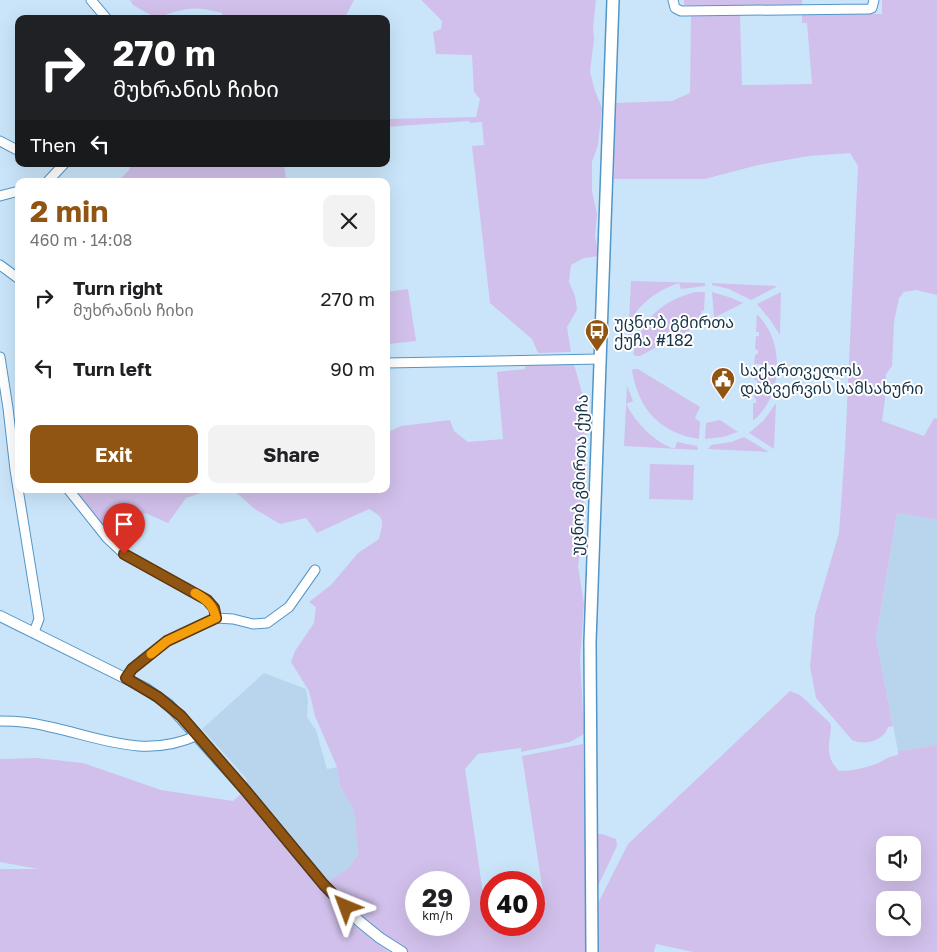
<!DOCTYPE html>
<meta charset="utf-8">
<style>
body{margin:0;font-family:"Golos Text","Noto Sans Georgian",sans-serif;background:#f2f2f2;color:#202124;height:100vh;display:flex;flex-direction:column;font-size:19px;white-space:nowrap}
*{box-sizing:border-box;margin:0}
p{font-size:16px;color:#757577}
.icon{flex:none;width:28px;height:28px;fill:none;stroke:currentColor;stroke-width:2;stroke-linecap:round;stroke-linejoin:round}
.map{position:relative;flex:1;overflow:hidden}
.side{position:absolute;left:15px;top:178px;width:375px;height:315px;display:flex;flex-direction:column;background:#fff;border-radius:10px;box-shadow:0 5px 20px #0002}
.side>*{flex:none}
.hud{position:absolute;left:15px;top:15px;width:375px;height:152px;border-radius:10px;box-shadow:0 5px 20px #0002;background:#202124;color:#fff;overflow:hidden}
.controls{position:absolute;left:876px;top:836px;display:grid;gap:10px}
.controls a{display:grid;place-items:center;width:45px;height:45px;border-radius:10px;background:#fff;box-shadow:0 5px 20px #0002;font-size:25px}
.speed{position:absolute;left:405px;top:871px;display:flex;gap:10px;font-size:25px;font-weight:700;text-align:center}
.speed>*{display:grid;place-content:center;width:65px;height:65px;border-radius:50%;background:#fff;box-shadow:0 5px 20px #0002;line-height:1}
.speed small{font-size:12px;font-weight:400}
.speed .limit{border:8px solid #d22;background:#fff;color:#111}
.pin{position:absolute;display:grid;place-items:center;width:42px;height:42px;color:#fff;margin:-51px -21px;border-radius:50% 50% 50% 0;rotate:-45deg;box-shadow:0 0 5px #0007}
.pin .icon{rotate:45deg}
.me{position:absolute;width:55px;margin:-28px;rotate:316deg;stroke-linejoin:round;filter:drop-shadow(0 0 4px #0008)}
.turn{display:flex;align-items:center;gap:18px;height:105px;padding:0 15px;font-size:22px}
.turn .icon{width:65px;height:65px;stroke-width:2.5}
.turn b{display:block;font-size:35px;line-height:42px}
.then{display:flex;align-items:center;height:48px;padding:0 15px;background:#0003;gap:10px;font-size:19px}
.round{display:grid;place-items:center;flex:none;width:52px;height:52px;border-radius:10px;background:#f2f2f2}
.head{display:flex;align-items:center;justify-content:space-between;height:85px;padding:0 15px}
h1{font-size:30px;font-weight:700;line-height:38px;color:#905512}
.action{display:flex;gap:10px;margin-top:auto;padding:10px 15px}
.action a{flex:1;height:58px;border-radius:10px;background:#905512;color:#fff;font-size:20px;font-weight:700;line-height:58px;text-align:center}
.action a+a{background:#f2f2f2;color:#202124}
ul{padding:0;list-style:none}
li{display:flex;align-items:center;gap:15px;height:70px;padding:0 15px}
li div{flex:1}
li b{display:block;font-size:19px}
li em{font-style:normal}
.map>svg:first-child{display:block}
</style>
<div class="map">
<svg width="937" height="952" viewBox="0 0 937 952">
<rect width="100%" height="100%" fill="#cae5fa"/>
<!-- built -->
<g fill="#b9d5ed">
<path d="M 897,513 L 937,520 L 937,745 L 898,751 L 876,638 Z"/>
<path d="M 264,673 L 306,689 L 308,701 L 307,717 L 316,730 L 327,769 L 337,767 L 340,786 L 354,811 L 358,854 L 349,868 L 329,881 L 247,783 L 246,778 L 202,729 Z"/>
</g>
<!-- green -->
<g fill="#d1c0eb" fill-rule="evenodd">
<path d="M 130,0 L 354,0 L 344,19 L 222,19 L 222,13 C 190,5 186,8 156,18 L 133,5 Z"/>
<path d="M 421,0 L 596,0 L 593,27 L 594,39 L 590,72 L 595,91 L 602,108 L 598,145 L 592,162 L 592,191 L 597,214 L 595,236 L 599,256 L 584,258 L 571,265 L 569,282 L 575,296 L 577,310 L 567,327 L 571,352 L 538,353 L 532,339 L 490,303 L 472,146 L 484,145 L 482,122 L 470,123 L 469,121 L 386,127 L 386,119 L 476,117 L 480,99 L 474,92 L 472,55 L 436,54 L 433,32 L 441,29 L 442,21 Z"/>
<path d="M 684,0 L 802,0 L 802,7 L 684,5 Z"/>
<path d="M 882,0 L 937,0 L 937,295 L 916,290 L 904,292 L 899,298 L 894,322 L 892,366 L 886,374 L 885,399 L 882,421 L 924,436 L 934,418 L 937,419 L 937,520 L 897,513 L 876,638 L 893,726 L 888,727 C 884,741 865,746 852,740 L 816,698 L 810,667 L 815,615 L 839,533 L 845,449 L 858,166 L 850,153 L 809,156 L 758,165 L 705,179 L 614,179 L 615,103 L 672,101 L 690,93 L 691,14 L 740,15 L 742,85 L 812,84 L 807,23 L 802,23 L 802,14 L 882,14 Z"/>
<path d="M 131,164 L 284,164 L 286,181 L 118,181 L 129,170 Z"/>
<path d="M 631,281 L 705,283 L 705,286 L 681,289 L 679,283 C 657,290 640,303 629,323 L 635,327 L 628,342 Z"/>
<path d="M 712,283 L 776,286 L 776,287 L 751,300 L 729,289 L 712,285 Z"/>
<path d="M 408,289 L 416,341 L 388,344 L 386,292 Z"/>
<path d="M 695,292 L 705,292 L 704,310 L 701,312 L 705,322 L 640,356 L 635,356 L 633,354 C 643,318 660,302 695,292 Z"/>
<path d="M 712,292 L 732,298 L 743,303 L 714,318 Z"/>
<path d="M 781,292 L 780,335 L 771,321 L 757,304 Z"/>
<path d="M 757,314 C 771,329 777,345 777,365 L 754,364 L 755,355 L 758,354 L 758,350 L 755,349 L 756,336 L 759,336 L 759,332 L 756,332 Z"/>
<path d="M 525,364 L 574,364 L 586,407 L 581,420 L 586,435 L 583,530 L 578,566 L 584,604 L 580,660 L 584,729 L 586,733 L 570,742 L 521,752 L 521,748 L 478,754 L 465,769 L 485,907 L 491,907 L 491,925 L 534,925 L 534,901 L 544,899 L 522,756 L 583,744 L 587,952 L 409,952 L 375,929 L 327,882 L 349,868 L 358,854 L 354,811 L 340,786 L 337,767 L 315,716 L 309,691 L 291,662 L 295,651 L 314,623 L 316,607 L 309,602 L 331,585 L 358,553 L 379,539 C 383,520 386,519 369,509 L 317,533 L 306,518 L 280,524 L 255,509 L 232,489 L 386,489 L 386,433 L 401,426 L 450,420 L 454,431 L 468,442 L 503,439 L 497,372 L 525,369 ZM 416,882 L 459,882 L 459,925 L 416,925 Z"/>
<path d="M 634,369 L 638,369 L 700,407 L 695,418 L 700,422 L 699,439 C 660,433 638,409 632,370 Z"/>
<path d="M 755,371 L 777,372 C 775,392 768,408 753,421 L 753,403 L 756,403 L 756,399 L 754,398 L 754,385 L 757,385 L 757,380 L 754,380 Z"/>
<path d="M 627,386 L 633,401 L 626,404 C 637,424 652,440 672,448 L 675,448 L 677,442 L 697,446 L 698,450 L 624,446 Z"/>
<path d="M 776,403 L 774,449 L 749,433 L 764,420 Z"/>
<path d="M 720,420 L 738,432 L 723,437 L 705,439 L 706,423 Z"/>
<path d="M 744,437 L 769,452 L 708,449 L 711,445 L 731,442 Z"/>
<path d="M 650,464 L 694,465 L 693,500 L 649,499 Z"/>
<path d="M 70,489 L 204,489 L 201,493 L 186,498 L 168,523 L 145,513 L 117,544 Z"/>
<path d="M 790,691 L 800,695 L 830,723 L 831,727 C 829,747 825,756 839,771 C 852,771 864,768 876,764 C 885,760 886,757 898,755 L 898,751 L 937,745 L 937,952 L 693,952 L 656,944 L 654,952 L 598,952 L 596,907 L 628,844 ZM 885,845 L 912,845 L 912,872 L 885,872 ZM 885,900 L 912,900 L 912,928 L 885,928 Z"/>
<path d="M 37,758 L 83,763 L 161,790 L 233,801 L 241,794 L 351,923 L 389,952 L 0,952 L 0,869 L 38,869 L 0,862 L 0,759 Z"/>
<path d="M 596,834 L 602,834 L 616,839 L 617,846 L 596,890 Z"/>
</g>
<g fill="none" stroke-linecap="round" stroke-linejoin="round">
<!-- minor casing -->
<g stroke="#5295c7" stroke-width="11">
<g id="minor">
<path d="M 91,0 L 107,19"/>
<path d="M 673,0 L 675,8 L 681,11 L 869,9 L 872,8 L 874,0"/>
<path d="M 0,141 L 19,151"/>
<path d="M 48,181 L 64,164"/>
<path d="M 0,196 L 19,191"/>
<path d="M 0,265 L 19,279"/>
<path d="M 0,357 L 8,408 L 15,470 L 39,619 L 34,632"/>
<path d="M 386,363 L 600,359"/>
<path d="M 68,489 L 107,538 L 124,554 L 207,600 L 214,608 L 216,618"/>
<path d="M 126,678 L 132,669 L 167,641 L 216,618 L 233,619 L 253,624 L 267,623 L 289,607 L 315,570"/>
<path d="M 0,721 C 16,721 31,722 46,726 C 100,737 144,760 198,735"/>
</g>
</g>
<!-- tertiary casing -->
<g stroke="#5295c7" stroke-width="12">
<path id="tertiary" d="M 0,616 L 145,688 L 169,705 L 246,791 L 324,885 L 359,921 L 380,938 L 402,952"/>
</g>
<!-- secondary casing -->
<g stroke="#5295c7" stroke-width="14">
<path id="secondary" d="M 592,952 L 590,642 L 613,0"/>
</g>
<!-- minor -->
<use href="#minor" stroke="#fff" stroke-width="9"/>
<!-- tertiary -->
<use href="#tertiary" stroke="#fff" stroke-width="10"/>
<!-- secondary -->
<use href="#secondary" stroke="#fff" stroke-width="11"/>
</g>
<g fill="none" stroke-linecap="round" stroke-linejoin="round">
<!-- route casing -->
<g stroke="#5e370c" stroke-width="12">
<path id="route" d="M 124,554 L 207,600 L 214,608 L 216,618 L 167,641 L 132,669 L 126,678 L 158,697 L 181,716 L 246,791 L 324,885 L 346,907"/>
</g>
<!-- route -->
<use href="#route" stroke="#905512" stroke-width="9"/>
<!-- slow -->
<path stroke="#f59e0b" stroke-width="9" d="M 151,654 L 167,641 L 216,618 C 213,605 207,600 195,593"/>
</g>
<!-- icons -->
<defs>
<g id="bus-pin" transform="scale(1.25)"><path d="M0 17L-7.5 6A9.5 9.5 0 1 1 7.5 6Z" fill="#905512" stroke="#fff"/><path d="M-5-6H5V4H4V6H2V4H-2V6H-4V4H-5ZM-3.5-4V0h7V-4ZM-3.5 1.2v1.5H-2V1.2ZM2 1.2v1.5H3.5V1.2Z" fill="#fff"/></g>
<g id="civic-pin" transform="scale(1.25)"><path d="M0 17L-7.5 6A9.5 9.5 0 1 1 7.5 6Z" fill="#905512" stroke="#fff"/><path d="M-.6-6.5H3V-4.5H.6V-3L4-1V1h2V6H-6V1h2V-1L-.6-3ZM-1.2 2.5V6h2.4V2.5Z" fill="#fff"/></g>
</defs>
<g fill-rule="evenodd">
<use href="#bus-pin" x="597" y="331"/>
<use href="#civic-pin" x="723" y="379"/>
</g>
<g text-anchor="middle" stroke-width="4" stroke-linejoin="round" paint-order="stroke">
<!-- poi labels -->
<g font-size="16" fill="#163247" stroke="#fff" text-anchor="start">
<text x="614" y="328">უცნობ გმირთა<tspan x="614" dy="18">ქუჩა #182</tspan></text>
<text x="740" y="376">საქართველოს<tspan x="740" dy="18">დაზვერვის სამსახური</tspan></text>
</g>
<!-- street labels -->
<g font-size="16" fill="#163247" stroke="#fff">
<text transform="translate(579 475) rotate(-88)" y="6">უცნობ გმირთა ქუჩა</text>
</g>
</g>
</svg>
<div class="controls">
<a><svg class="icon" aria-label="sound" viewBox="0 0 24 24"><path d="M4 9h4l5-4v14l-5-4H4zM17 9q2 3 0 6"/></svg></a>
<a><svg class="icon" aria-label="search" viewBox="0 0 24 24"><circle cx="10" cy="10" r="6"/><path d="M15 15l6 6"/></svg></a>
</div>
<div class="speed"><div>29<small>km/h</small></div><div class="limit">40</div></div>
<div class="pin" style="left:124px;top:554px;background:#d93025"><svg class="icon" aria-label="arrive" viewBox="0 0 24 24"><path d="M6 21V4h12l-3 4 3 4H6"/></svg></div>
<svg class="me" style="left:346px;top:907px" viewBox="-20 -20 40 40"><path d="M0-17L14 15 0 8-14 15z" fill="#905512" stroke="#fff" stroke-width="4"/></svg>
<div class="hud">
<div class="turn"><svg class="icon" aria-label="right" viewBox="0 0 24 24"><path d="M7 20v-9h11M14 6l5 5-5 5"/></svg><div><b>270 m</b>მუხრანის ჩიხი</div></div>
<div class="then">Then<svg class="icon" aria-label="left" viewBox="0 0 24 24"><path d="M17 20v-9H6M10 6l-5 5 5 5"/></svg></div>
</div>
<section class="side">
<div class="head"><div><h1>2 min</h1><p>460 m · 14:08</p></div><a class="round"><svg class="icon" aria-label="close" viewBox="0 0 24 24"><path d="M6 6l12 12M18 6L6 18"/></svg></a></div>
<ul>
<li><svg class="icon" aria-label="right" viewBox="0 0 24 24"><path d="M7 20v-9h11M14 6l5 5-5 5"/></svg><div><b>Turn right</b><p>მუხრანის ჩიხი</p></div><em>270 m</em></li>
<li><svg class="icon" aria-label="left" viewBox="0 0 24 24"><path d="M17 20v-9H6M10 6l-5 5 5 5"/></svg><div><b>Turn left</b></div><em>90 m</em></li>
</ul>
<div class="action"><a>Exit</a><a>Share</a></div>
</section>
</div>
